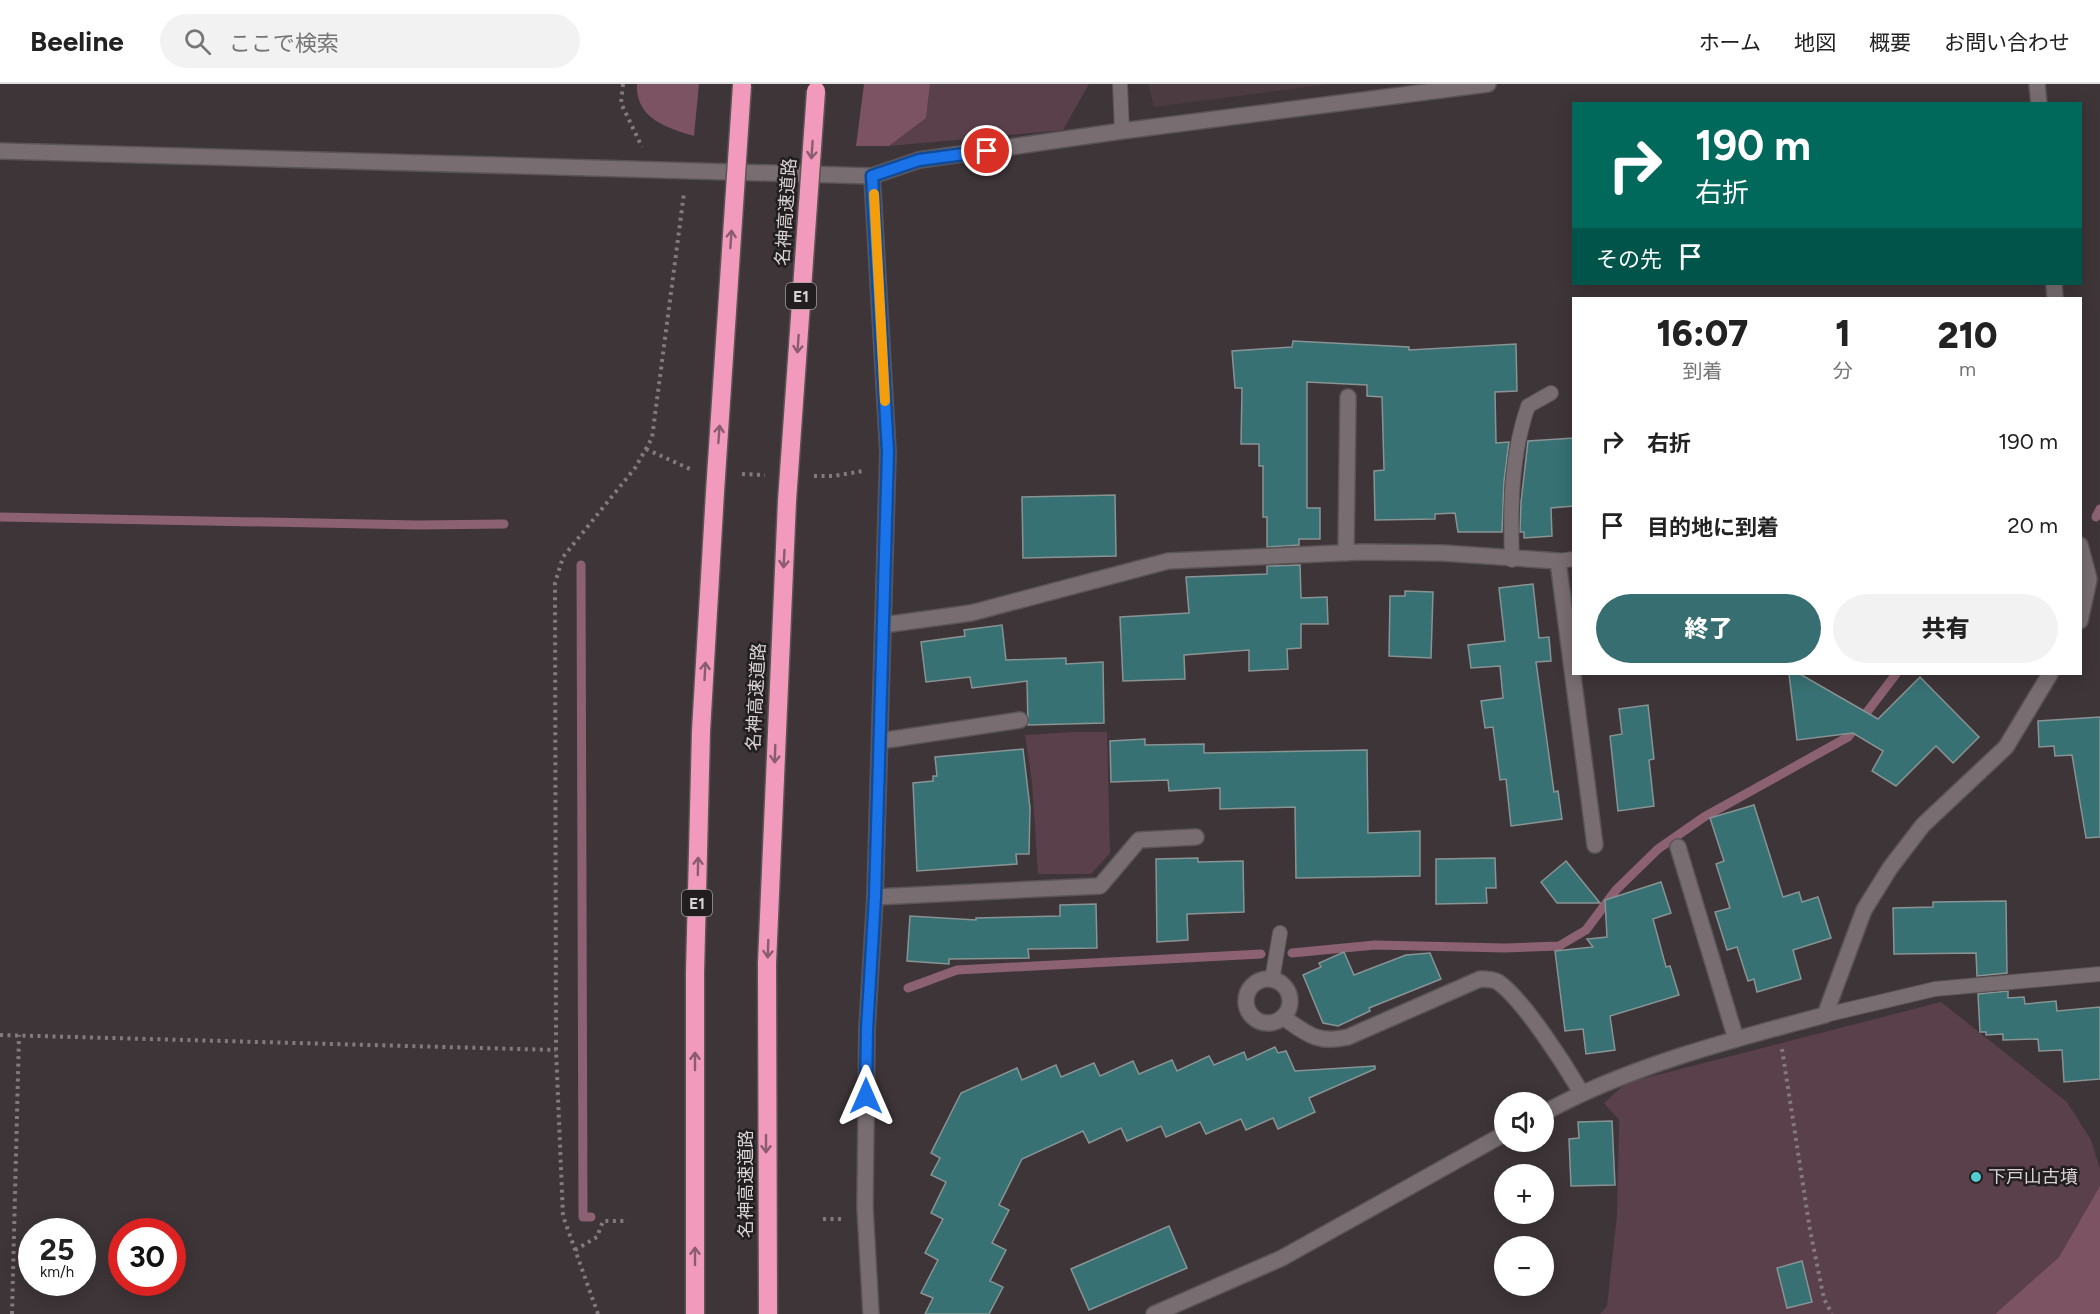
<!DOCTYPE html>
<html lang="ja">
<meta charset="utf-8">
<style>
body{margin:0;font-family:Figtree,"Noto Sans JP",sans-serif;background:#f2f2f2;color:#222;height:100vh;display:flex;flex-direction:column;font-size:22px;white-space:nowrap}
*{box-sizing:border-box;margin:0}
p{font-size:20px;color:#767676}
.icon{flex:none;width:33px;height:33px;fill:none;stroke:currentColor;stroke-width:2;stroke-linecap:round;stroke-linejoin:round}
.map{position:relative;flex:1;overflow:hidden}
.panel{position:absolute;left:1572px;top:213px;width:510px;height:378px;display:flex;flex-direction:column;background:#fff;border-radius:0px;box-shadow:0 3px 15px #0003}
.panel>*{flex:none}
.top-card{position:absolute;left:1572px;top:18px;width:510px;height:183px;border-radius:0px;box-shadow:0 3px 15px #0003;background:#00695c;color:#fff;overflow:hidden}
.fabs{position:absolute;left:1494px;top:1008px;display:grid;gap:12px}
.fabs a{display:grid;place-items:center;width:60px;height:60px;border-radius:50%;background:#fff;box-shadow:0 3px 15px #0003;font-size:30px}
.speed{position:absolute;left:18px;top:1134px;display:flex;gap:12px;font-size:30px;font-weight:700;text-align:center}
.speed>*{display:grid;place-content:center;width:78px;height:78px;border-radius:50%;background:#fff;box-shadow:0 3px 15px #0003;line-height:1}
.speed small{font-size:15px;font-weight:400}
.speed .limit{border:9px solid #d22;background:#fff;color:#111}
.pin{position:absolute;display:grid;place-items:center;width:51px;height:51px;color:#fff;margin:-26px;border:3px solid #fff;border-radius:50%;box-shadow:0 2px 6px #0007}
.me{position:absolute;width:66px;margin:-33px;rotate:0deg;stroke-linejoin:round;filter:drop-shadow(0 0 4px #0008)}
.turn{display:flex;align-items:center;gap:21px;height:126px;padding:0 24px;font-size:27px}
.turn .icon{width:78px;height:78px;stroke-width:2.5}
.turn b{display:block;font-size:42px;line-height:51px}
.then{display:flex;align-items:center;height:57px;padding:0 24px;background:#0003;gap:12px;font-size:22px}
.eta{display:flex;justify-content:space-evenly;align-items:center;height:102px;text-align:center}
.eta b{font-size:36px;font-weight:800;line-height:42px}
.button{display:flex;gap:12px;margin-top:auto;padding:12px 24px}
.button a{flex:1;height:69px;border-radius:36px;background:#376e71;color:#fff;font-size:24px;font-weight:800;line-height:69px;text-align:center}
.button a+a{background:#f2f2f2;color:#222}
ul{padding:0;list-style:none}
li{display:flex;align-items:center;gap:18px;height:84px;padding:0 24px}
li div{flex:1}
li b{display:block;font-size:22px}
li em{font-style:normal}
header{display:flex;align-items:center;gap:36px;box-sizing:border-box;height:84px;padding:0 30px;background:#fff;border-bottom:2px solid #e0e0e0}
header strong{font-size:28px}
nav{display:flex;gap:33px;margin-inline-start:auto;font-size:21px}
.search{width:420px;height:54px;background:#f2f2f2;display:flex;align-items:center;gap:15px;box-sizing:border-box;padding:0 21px;border-radius:33px;color:#767676;font-size:22px}
.map>svg:first-child{display:block}
</style>
<header>
<strong>Beeline</strong>
<div class="search"><svg class="icon" aria-label="search" viewBox="0 0 24 24"><circle cx="10" cy="10" r="6"/><path d="M15 15l6 6"/></svg>ここで検索</div>
<nav><a>ホーム</a><a>地図</a><a>概要</a><a>お問い合わせ</a></nav>
</header>
<div class="map">
<svg width="2100" height="1230" viewBox="0 0 2100 1230">
<rect width="100%" height="100%" fill="#3e3538"/>
<!-- built -->
<path fill="#4c3c42" d="M 1148,0 L 1329,0 L 1154,23 Z"/>
<!-- green -->
<g fill="#5a404a">
<path d="M 930,0 L 1089,0 L 1063,46 L 889,62 L 926,34 Z"/>
<path d="M 1074,648 L 1107,648 L 1110,769 L 1091,790 L 1038,790 L 1032,698 L 1025,651 Z"/>
<path d="M 1941,918 L 2067,1018 L 2091,1056 L 2100,1085 L 2100,1103 L 2059,1173 L 1995,1230 L 1600,1230 L 1607,1222 L 1617,1131 L 1619,1036 L 1604,1019 L 1626,999 Z"/>
</g>
<!-- forest -->
<g fill="#7c5363">
<path d="M 637,0 L 699,0 L 694,52 C 668,44 635,35 637,0 Z"/>
<path d="M 864,0 L 930,0 L 926,34 L 889,62 L 856,62 Z"/>
<path d="M 2100,1102 L 2100,1230 L 1995,1230 L 2059,1173 Z"/>
</g>
<g fill="none" stroke-linecap="round" stroke-linejoin="round">
<!-- stream -->
<g stroke="#8c6171" stroke-width="9">
<path d="M 0,433 L 418,441 L 504,440"/>
<path d="M 2096,433 L 2100,425"/>
<path d="M 581,481 L 583,1133 L 591,1133"/>
<path d="M 1292,869 L 1375,861 L 1505,864 L 1559,862 L 1586,846 L 1616,806 L 1658,765 L 1704,733 L 1848,653 L 1896,590"/>
<path d="M 908,904 L 957,886 L 1261,870"/>
</g>
</g>
<!-- building -->
<g fill="#387173" stroke="#889394" stroke-width="1.5">
<path d="M 1293,257 L 1409,263 L 1409,266 L 1516,260 L 1517,307 L 1495,308 L 1496,359 L 1509,358 L 1504,397 L 1502,448 L 1458,448 L 1455,429 L 1435,430 L 1435,435 L 1375,436 L 1374,387 L 1384,386 L 1382,313 L 1367,312 L 1367,301 L 1307,298 L 1307,424 L 1320,424 L 1320,455 L 1299,455 L 1299,461 L 1267,463 L 1267,433 L 1263,433 L 1263,382 L 1259,382 L 1259,360 L 1241,360 L 1242,304 L 1235,304 L 1232,267 L 1292,263 Z"/>
<path d="M 1574,354 L 1574,422 L 1551,424 L 1552,452 L 1524,454 L 1524,448 L 1520,448 L 1521,418 L 1528,357 Z"/>
<path d="M 1115,411 L 1116,472 L 1023,474 L 1022,413 Z"/>
<path d="M 1300,481 L 1301,514 L 1327,513 L 1328,540 L 1301,540 L 1301,564 L 1287,565 L 1288,585 L 1249,587 L 1249,566 L 1184,571 L 1185,595 L 1123,597 L 1120,533 L 1189,529 L 1186,493 L 1267,490 L 1267,482 Z"/>
<path d="M 1533,500 L 1539,554 L 1549,553 L 1551,577 L 1536,578 L 1554,708 L 1558,707 L 1562,735 L 1511,742 L 1506,695 L 1500,696 L 1493,643 L 1485,644 L 1481,617 L 1503,614 L 1500,582 L 1471,584 L 1468,561 L 1505,557 L 1499,504 Z"/>
<path d="M 1405,507 L 1433,508 L 1431,574 L 1389,572 L 1390,512 L 1405,512 Z"/>
<path d="M 1002,541 L 1006,576 L 1066,574 L 1066,580 L 1103,578 L 1104,639 L 1028,641 L 1027,597 L 972,604 L 970,593 L 926,598 L 921,558 L 965,552 L 964,546 Z"/>
<path d="M 1789,590 L 1800,590 L 1878,635 L 1920,593 L 1979,653 L 1953,679 L 1936,662 L 1896,702 L 1872,687 L 1883,667 L 1853,649 L 1797,656 Z"/>
<path d="M 1648,621 L 1654,675 L 1649,676 L 1654,722 L 1618,727 L 1610,652 L 1622,650 L 1619,625 Z"/>
<path d="M 2100,633 L 2100,753 L 2086,754 L 2072,671 L 2055,672 L 2054,662 L 2039,663 L 2038,637 Z"/>
<path d="M 1145,655 L 1145,661 L 1204,660 L 1204,669 L 1367,666 L 1368,749 L 1420,747 L 1420,792 L 1296,794 L 1295,723 L 1220,725 L 1220,704 L 1169,707 L 1168,696 L 1111,698 L 1110,657 Z"/>
<path d="M 1023,665 L 1030,724 L 1029,770 L 1016,770 L 1017,780 L 917,787 L 913,699 L 933,697 L 933,692 L 937,692 L 935,673 Z"/>
<path d="M 1754,721 L 1783,813 L 1799,808 L 1802,818 L 1818,813 L 1831,854 L 1793,866 L 1801,895 L 1757,908 L 1754,895 L 1748,897 L 1737,863 L 1727,866 L 1715,828 L 1730,824 L 1716,780 L 1724,777 L 1710,734 Z"/>
<path d="M 1198,774 L 1198,778 L 1243,777 L 1244,828 L 1187,830 L 1188,856 L 1157,858 L 1156,775 Z"/>
<path d="M 1495,774 L 1496,804 L 1486,804 L 1487,819 L 1436,820 L 1436,775 Z"/>
<path d="M 1566,777 L 1600,819 L 1557,819 L 1541,798 Z"/>
<path d="M 1661,798 L 1671,829 L 1653,835 L 1666,883 L 1670,882 L 1679,911 L 1610,932 L 1615,966 L 1586,970 L 1583,945 L 1565,947 L 1555,867 L 1593,863 L 1587,855 L 1607,853 L 1605,816 Z"/>
<path d="M 2006,817 L 2007,889 L 1977,892 L 1976,869 L 1894,870 L 1893,824 L 1933,823 L 1933,818 Z"/>
<path d="M 1096,820 L 1097,864 L 1028,865 L 1029,874 L 949,875 L 949,880 L 907,877 L 910,832 L 976,836 L 976,834 L 1060,832 L 1060,821 Z"/>
<path d="M 1344,868 L 1354,891 L 1406,871 L 1430,869 L 1441,895 L 1369,924 L 1370,927 L 1338,942 L 1323,939 L 1303,891 L 1321,883 L 1319,879 Z"/>
<path d="M 2008,907 L 2008,914 L 2024,913 L 2025,920 L 2056,917 L 2057,927 L 2100,923 L 2100,995 L 2064,998 L 2062,966 L 2039,967 L 2038,955 L 2003,956 L 2003,950 L 1986,951 L 1986,948 L 1980,948 L 1978,910 Z"/>
<path d="M 1275,963 L 1278,969 L 1286,967 L 1295,987 L 1375,982 L 1375,985 L 1309,1014 L 1315,1028 L 1278,1045 L 1273,1034 L 1246,1046 L 1241,1035 L 1206,1050 L 1200,1038 L 1166,1053 L 1161,1042 L 1127,1057 L 1121,1044 L 1089,1059 L 1083,1047 L 1022,1075 L 999,1121 L 1009,1126 L 992,1159 L 1006,1166 L 990,1197 L 1003,1203 L 989,1230 L 925,1230 L 933,1214 L 921,1209 L 938,1176 L 925,1169 L 943,1135 L 931,1129 L 946,1098 L 931,1091 L 940,1074 L 931,1069 L 961,1009 L 1017,984 L 1022,996 L 1056,981 L 1061,993 L 1094,979 L 1100,992 L 1133,977 L 1139,990 L 1172,976 L 1177,987 L 1209,972 L 1214,981 L 1244,968 L 1247,976 Z"/>
<path d="M 1612,1037 L 1615,1101 L 1571,1102 L 1569,1055 L 1579,1054 L 1578,1038 Z"/>
<path d="M 1169,1142 L 1187,1184 L 1089,1226 L 1071,1185 Z"/>
<path d="M 1802,1177 L 1812,1218 L 1787,1224 L 1777,1184 Z"/>
</g>
<g fill="none" stroke-linecap="round" stroke-linejoin="round">
<!-- lane casing -->
<g stroke="#5b5456" stroke-width="16">
<g id="lane">
<path d="M 1120,0 L 1122,47"/>
<path d="M 1512,476 C 1510,424 1511,371 1528,322 L 1551,309"/>
<path d="M 1558,477 L 1574,475"/>
<path d="M 1272,896 L 1280,849"/>
<path d="M 1825,931 L 1935,905 L 2100,890"/>
</g>
</g>
<!-- street casing -->
<g stroke="#5b5456" stroke-width="18">
<g id="street">
<path d="M 2037,0 L 2039,20"/>
<path d="M 0,67 L 872,92 L 919,76 L 1122,47 L 1488,0"/>
<path d="M 2054,200 L 2055,214"/>
<path d="M 2080,461 L 2089,495 L 2080,537"/>
<path d="M 1346,469 L 1348,313"/>
<path d="M 883,541 L 971,529 L 1168,477 L 1361,468 L 1443,469 L 1558,477 L 1595,761"/>
<path d="M 880,657 L 1020,636"/>
<path d="M 1678,763 L 1736,955"/>
<path d="M 875,813 L 1100,802 L 1139,756 L 1196,753"/>
<circle cx="1268" cy="917" r="22"/>
<path d="M 1283,933 C 1307,950 1317,960 1348,953 L 1480,895 C 1486,895 1493,895 1498,898 C 1523,915 1565,981 1581,1008"/>
<path d="M 1544,1029 C 1626,983 1734,955 1825,931 L 1864,826 L 1890,784 L 1923,741 L 2006,663 L 2050,590"/>
<path d="M 871,1230 L 865,1124 L 867,945 L 875,813 L 888,368 L 872,92"/>
<path d="M 1154,1230 L 1282,1174 L 1504,1050"/>
</g>
</g>
<!-- highway casing -->
<g stroke="#5b5456" stroke-width="21">
<g id="highway">
<path d="M 695,1230 L 695,889 L 701,647 L 715,408"/>
<path d="M 768,1230 L 767,879 L 787,417"/>
</g>
</g>
<!-- path -->
<g stroke="#827a7d" stroke-width="4" stroke-dasharray="3 4.5" stroke-linecap="butt">
<path d="M 623,0 L 621,19 L 642,63"/>
<path d="M 646,365 L 690,385"/>
<path d="M 742,390 L 765,391"/>
<path d="M 814,392 L 833,392 L 863,387"/>
<path d="M 0,951 L 556,966"/>
<path d="M 1782,965 L 1810,1146 L 1824,1215 L 1832,1230"/>
<path d="M 823,1135 L 844,1135"/>
<path d="M 575,1166 L 597,1153 L 603,1137 L 628,1137"/>
<path d="M 12,1230 L 19,951"/>
<path d="M 598,1230 L 563,1132 L 556,966 L 555,499 L 563,473 L 635,384 L 652,354 L 684,109"/>
</g>
<!-- lane -->
<use href="#lane" stroke="#786e72" stroke-width="14"/>
<!-- street -->
<use href="#street" stroke="#786e72" stroke-width="15"/>
<!-- highway -->
<use href="#highway" stroke="#f19abc" stroke-width="18"/>
<!-- highway-bridge casing -->
<g stroke="#5b5456" stroke-width="21" stroke-linecap="butt">
<g id="highway-bridge">
<path d="M 715,408 L 742,1"/>
<path d="M 787,417 L 816,7"/>
</g>
</g>
<!-- highway-bridge -->
<use href="#highway-bridge" stroke="#f19abc" stroke-width="18"/>
</g>
<!-- one-way arrows -->
<defs><path id="oneway-shaft" d="M-6 0H5M1.5-3L5.5 0L1.5 3" fill="none" stroke-width="1.6" stroke-linecap="round" stroke-linejoin="round" transform="scale(1.5)"/></defs>
<g stroke="#8a5c6e">
<use href="#oneway-shaft" transform="translate(812 66) rotate(94)"/>
<use href="#oneway-shaft" transform="translate(731 155) rotate(-86)"/>
<use href="#oneway-shaft" transform="translate(798 260) rotate(94)"/>
<use href="#oneway-shaft" transform="translate(719 350) rotate(-86)"/>
<use href="#oneway-shaft" transform="translate(784 475) rotate(93)"/>
<use href="#oneway-shaft" transform="translate(705 587) rotate(-87)"/>
<use href="#oneway-shaft" transform="translate(775 670) rotate(92)"/>
<use href="#oneway-shaft" transform="translate(698 782) rotate(-89)"/>
<use href="#oneway-shaft" transform="translate(768 865) rotate(92)"/>
<use href="#oneway-shaft" transform="translate(695 977) rotate(-90)"/>
<use href="#oneway-shaft" transform="translate(766 1060) rotate(90)"/>
<use href="#oneway-shaft" transform="translate(695 1172) rotate(-90)"/>
</g>
<g fill="none" stroke-linecap="round" stroke-linejoin="round">
<!-- route casing -->
<g stroke="#114b97" stroke-width="15">
<path id="route" d="M 866,1012 L 867,945 L 875,813 L 888,368 L 872,92 L 919,76 L 987,67"/>
</g>
<!-- route -->
<use href="#route" stroke="#1a73e8" stroke-width="10"/>
<!-- slow -->
<path stroke="#f59e0b" stroke-width="10" d="M 874,110 L 885,317"/>
</g>
<!-- markers -->
<circle fill="#51ccd2" stroke="#221e1f" stroke-width="2" cx="1976" cy="1093" r="6"/>
<g text-anchor="middle" stroke-width="5" stroke-linejoin="round" paint-order="stroke">
<!-- shield labels -->
<g fill="#221e1f" stroke="#a29d9e" stroke-width="1.5">
<rect x="786" y="199" width="30" height="26" rx="4.5"/>
<rect x="682" y="806" width="30" height="26" rx="4.5"/>
</g>
<g font-size="16" font-weight="bold" fill="#d9d3d5">
<text x="801" y="218">E1</text>
<text x="697" y="825">E1</text>
</g>
<!-- street labels -->
<g font-size="18" fill="#d9d3d5" stroke="#221e1f">
<text transform="translate(786 128) rotate(-86)" y="6">名神高速道路</text>
<text transform="translate(756 613) rotate(-87)" y="6">名神高速道路</text>
<text transform="translate(746 1100) rotate(-90)" y="6">名神高速道路</text>
</g>
<!-- poi labels -->
<g font-size="18" fill="#d9d3d5" stroke="#221e1f" text-anchor="start">
<text x="1988" y="1099">下戸山古墳</text>
</g>
</g>
</svg>
<div class="fabs">
<a><svg class="icon" aria-label="sound" viewBox="0 0 24 24"><path d="M4 9h4l5-4v14l-5-4H4zM17 9q2 3 0 6"/></svg></a>
<a>+</a>
<a>−</a>
</div>
<div class="speed"><div>25<small>km/h</small></div><div class="limit">30</div></div>
<div class="pin" style="left:987px;top:67px;background:#d93025"><svg class="icon" aria-label="arrive" viewBox="0 0 24 24"><path d="M6 21V4h12l-3 4 3 4H6"/></svg></div>
<svg class="me" style="left:866px;top:1012px" viewBox="-20 -20 40 40"><path d="M0-17L14 15 0 8-14 15z" fill="#1a73e8" stroke="#fff" stroke-width="4"/></svg>
<div class="top-card">
<div class="turn"><svg class="icon" aria-label="right" viewBox="0 0 24 24"><path d="M7 20v-9h11M14 6l5 5-5 5"/></svg><div><b>190 m</b>右折</div></div>
<div class="then">その先<svg class="icon" aria-label="arrive" viewBox="0 0 24 24"><path d="M6 21V4h12l-3 4 3 4H6"/></svg></div>
</div>
<section class="panel">
<div class="eta">
<div><b>16:07</b><p>到着</p></div>
<div><b>1</b><p>分</p></div>
<div><b>210</b><p>m</p></div>
</div>
<ul>
<li><svg class="icon" aria-label="right" viewBox="0 0 24 24"><path d="M7 20v-9h11M14 6l5 5-5 5"/></svg><div><b>右折</b></div><em>190 m</em></li>
<li><svg class="icon" aria-label="arrive" viewBox="0 0 24 24"><path d="M6 21V4h12l-3 4 3 4H6"/></svg><div><b>目的地に到着</b></div><em>20 m</em></li>
</ul>
<div class="button"><a>終了</a><a>共有</a></div>
</section>
</div>
